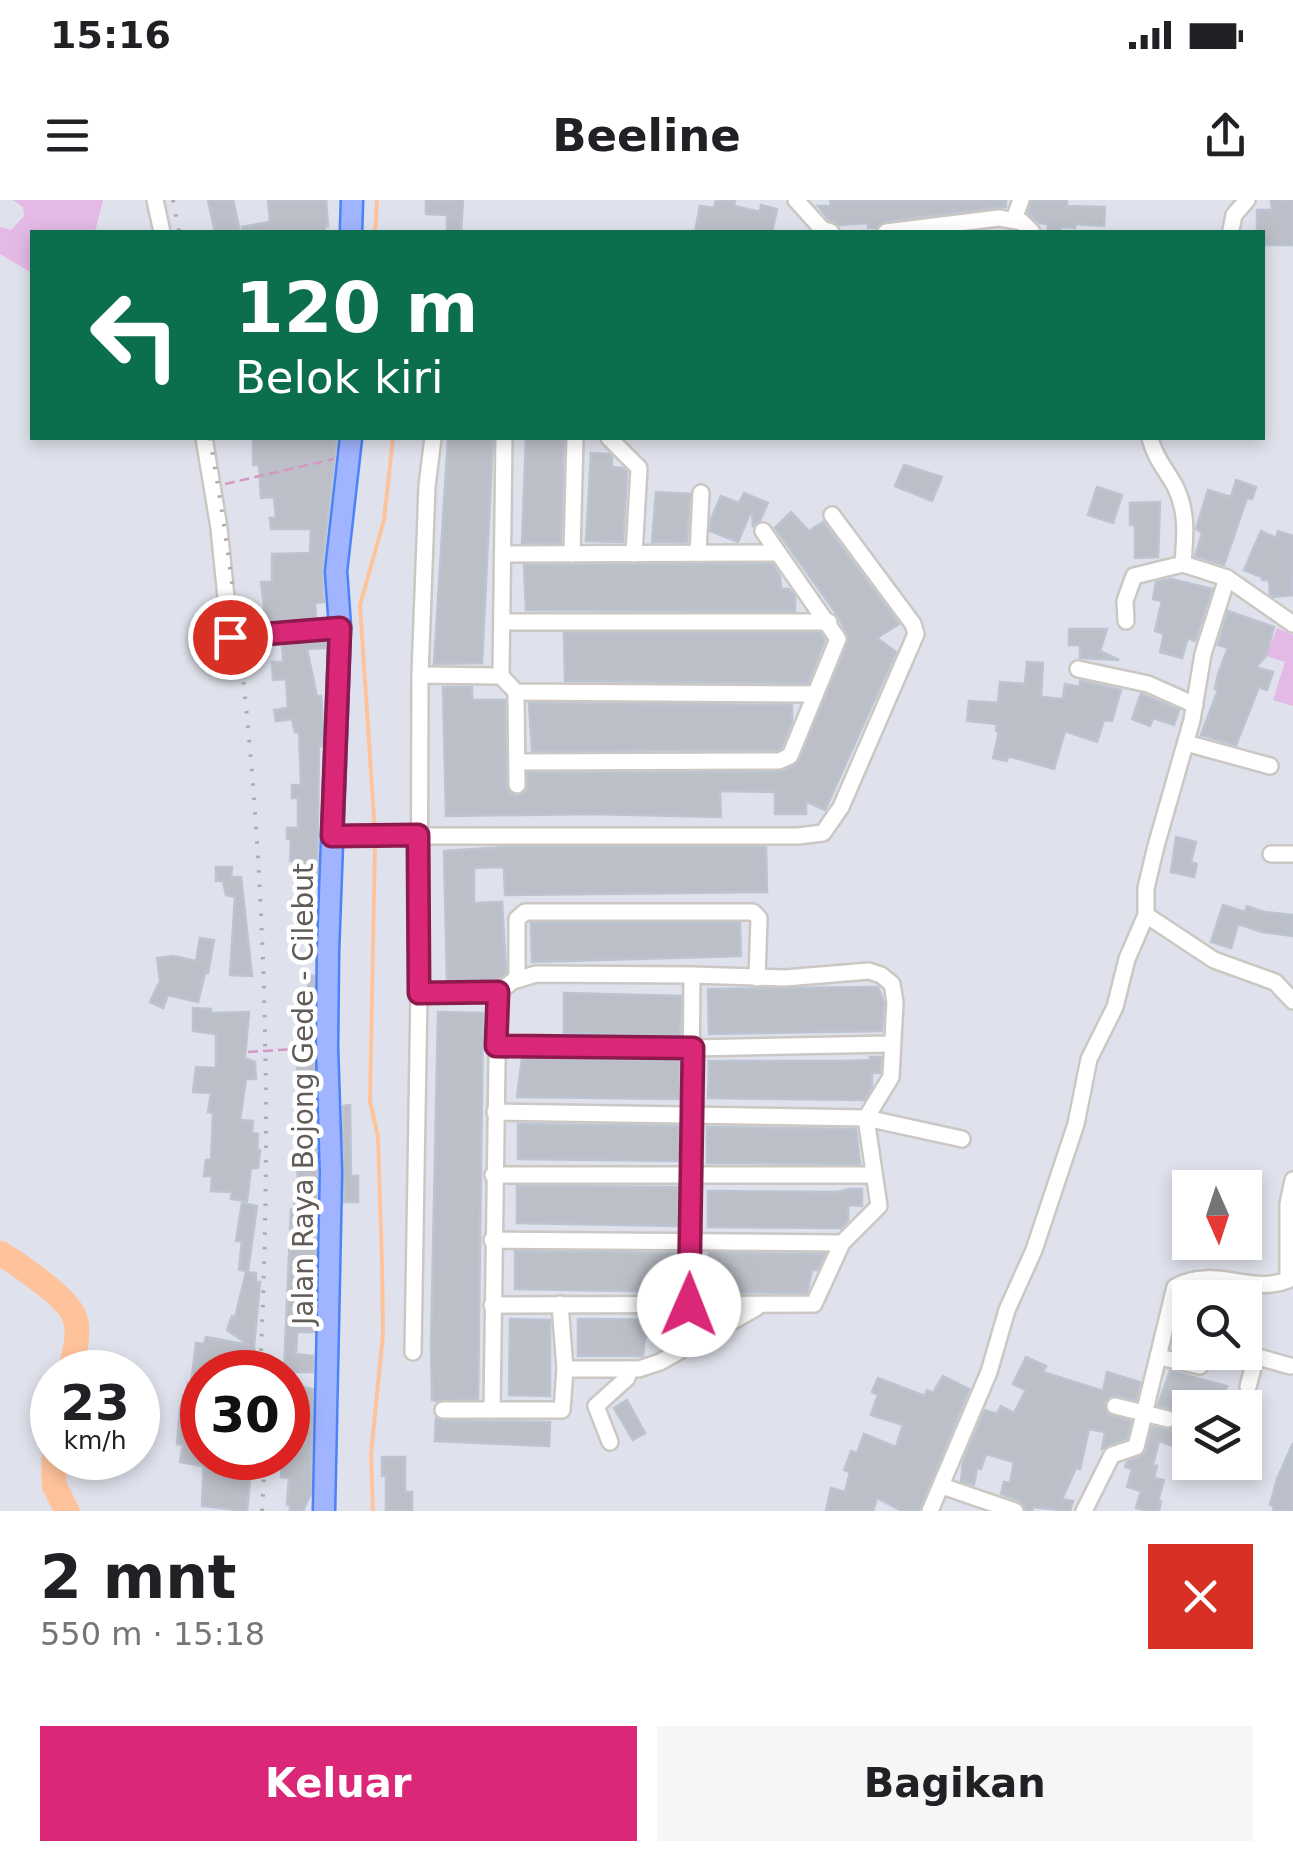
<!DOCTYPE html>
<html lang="id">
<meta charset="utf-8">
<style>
body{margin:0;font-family:"DejaVu Sans",sans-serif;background:#f6f6f6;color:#202124;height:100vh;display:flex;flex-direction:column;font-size:38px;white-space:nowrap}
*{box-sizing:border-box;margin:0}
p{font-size:32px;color:#757577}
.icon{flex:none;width:55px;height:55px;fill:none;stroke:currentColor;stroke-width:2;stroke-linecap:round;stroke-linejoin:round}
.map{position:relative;height:1311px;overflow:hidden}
.sheet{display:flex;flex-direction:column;background:#fff;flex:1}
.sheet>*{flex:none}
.banner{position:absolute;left:30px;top:30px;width:1235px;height:210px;border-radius:0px;box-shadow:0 5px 15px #0003;background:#0b6e4f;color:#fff;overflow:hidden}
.needle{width:65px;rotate:177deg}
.tools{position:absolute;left:1172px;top:970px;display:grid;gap:20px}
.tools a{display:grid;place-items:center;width:90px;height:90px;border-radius:0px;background:#fff;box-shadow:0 5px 15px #0003;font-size:50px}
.speed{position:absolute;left:30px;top:1150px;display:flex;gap:20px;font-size:50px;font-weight:700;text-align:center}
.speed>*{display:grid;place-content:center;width:130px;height:130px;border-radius:50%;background:#fff;box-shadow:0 5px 15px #0003;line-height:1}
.speed small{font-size:25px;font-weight:400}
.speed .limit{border:15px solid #d22;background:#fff;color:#111}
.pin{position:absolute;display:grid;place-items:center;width:85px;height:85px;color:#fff;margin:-42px;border:5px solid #fff;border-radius:50%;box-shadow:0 2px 10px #0007}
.me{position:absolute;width:110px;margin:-55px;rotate:1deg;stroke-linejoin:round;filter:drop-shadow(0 0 8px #0008)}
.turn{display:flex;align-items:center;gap:35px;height:210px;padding:0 40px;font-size:45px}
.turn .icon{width:130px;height:130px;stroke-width:2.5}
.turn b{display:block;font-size:70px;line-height:85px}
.round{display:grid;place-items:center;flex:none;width:105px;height:105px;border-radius:0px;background:#f6f6f6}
.overview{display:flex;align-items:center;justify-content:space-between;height:170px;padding:0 40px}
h1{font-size:60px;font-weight:600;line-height:75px}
.button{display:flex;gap:20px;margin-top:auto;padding:20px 40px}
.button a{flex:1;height:115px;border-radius:0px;background:#db2777;color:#fff;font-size:40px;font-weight:600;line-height:115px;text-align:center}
.button a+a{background:#f6f6f6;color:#202124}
.status{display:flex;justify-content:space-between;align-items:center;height:70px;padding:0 50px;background:#fff;direction:ltr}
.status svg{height:28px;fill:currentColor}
header{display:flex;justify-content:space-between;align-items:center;height:130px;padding:0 40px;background:#fff;font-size:45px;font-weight:600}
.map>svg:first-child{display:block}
</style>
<div class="status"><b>15:16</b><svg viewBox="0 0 49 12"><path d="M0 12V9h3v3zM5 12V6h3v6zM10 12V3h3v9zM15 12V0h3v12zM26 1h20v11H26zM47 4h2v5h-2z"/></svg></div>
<header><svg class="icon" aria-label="menu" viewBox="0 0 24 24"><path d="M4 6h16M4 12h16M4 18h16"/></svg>Beeline<svg class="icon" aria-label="share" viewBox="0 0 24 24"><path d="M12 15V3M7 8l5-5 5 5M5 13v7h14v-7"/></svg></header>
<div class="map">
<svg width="1293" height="1311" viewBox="0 0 1293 1311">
<rect width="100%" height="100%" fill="#dfe2ec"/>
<!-- green -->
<g fill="#e4b9e6">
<path d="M 13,0 L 103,0 L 95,32 L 32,32 L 32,73 L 0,54 L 0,27 L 11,30 L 24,16 L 23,7 Z"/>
<path d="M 1277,428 L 1293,435 L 1293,506 L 1273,500 L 1285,462 L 1266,456 Z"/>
</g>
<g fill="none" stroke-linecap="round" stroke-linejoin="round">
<!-- stream -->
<g stroke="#ffc39c" stroke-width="4">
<path d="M 375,32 L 377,0"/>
<path d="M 375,633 L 360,405 L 384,320 L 393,238"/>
<path d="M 373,1311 L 371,1254 L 383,1134 L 382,1064 L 378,937 L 370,901 L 375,643"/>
</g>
<!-- river -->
<g stroke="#ffc39c" stroke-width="25">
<path d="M 0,1053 C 18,1064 67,1097 74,1116 C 81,1132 74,1157 69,1172"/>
<path d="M 54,1258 L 54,1285 L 67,1311"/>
</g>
</g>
<!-- building -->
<g fill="#bcbfc7" stroke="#bdc4d1" stroke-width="2.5">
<path d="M 208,0 L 233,0 L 240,32 L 215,32 Z"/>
<path d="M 268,0 L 326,0 L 328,26 L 325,27 L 325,32 L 243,32 L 242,27 L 270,22 Z"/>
<path d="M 426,0 L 463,0 L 461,32 L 447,32 L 447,15 L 426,14 Z"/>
<path d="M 716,0 L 735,1 L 734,6 L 760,12 L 761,5 L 777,9 L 772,32 L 695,32 L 700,6 L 714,8 Z"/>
<path d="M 830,0 L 1006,0 L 1006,7 L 885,21 L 876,28 L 868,28 L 868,23 L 840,25 L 828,19 L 818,6 L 831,6 Z"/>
<path d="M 1032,0 L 1067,0 L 1067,6 L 1105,7 L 1104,26 L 1076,24 L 1075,28 L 1061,27 L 1060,32 L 1047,32 L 1048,24 L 1039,23 L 1028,13 Z"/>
<path d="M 1271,0 L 1293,0 L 1293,45 L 1262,45 L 1262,32 L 1257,32 L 1257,10 L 1272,10 Z"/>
<path d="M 253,238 L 337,238 L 322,369 L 324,402 L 315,403 L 316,418 L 266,422 L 261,382 L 272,382 L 272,354 L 310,353 L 311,329 L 271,329 L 270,318 L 276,318 L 274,297 L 261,298 L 259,265 L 253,265 Z"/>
<path d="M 448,238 L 493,238 L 482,463 L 434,464 Z"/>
<path d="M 526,238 L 564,238 L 561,343 L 522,343 Z"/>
<path d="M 591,253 L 609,254 L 612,257 L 612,267 L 623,268 L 627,272 L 623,342 L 586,341 Z"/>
<path d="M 904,265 L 942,277 L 932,301 L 895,286 Z"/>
<path d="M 1236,280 L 1256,287 L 1252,299 L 1247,298 L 1224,365 L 1195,356 L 1202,333 L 1196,329 L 1208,290 L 1231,297 Z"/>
<path d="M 1097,287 L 1122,295 L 1113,323 L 1088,315 Z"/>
<path d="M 656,292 L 690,294 L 687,342 L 652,342 Z"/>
<path d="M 744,293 L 768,303 L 760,320 L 753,326 L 752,309 L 738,342 L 710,331 L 711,319 L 721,296 L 739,303 Z"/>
<path d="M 1160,302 L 1158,357 L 1135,358 L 1135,325 L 1130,325 L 1130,303 Z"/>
<path d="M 791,312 L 809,331 L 823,322 L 899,424 L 877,438 L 896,452 L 825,610 L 806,601 L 806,614 L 775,614 L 775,592 L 720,591 L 721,617 L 591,614 L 446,616 L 443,487 L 472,487 L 472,500 L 505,500 L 506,585 L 508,592 L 516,596 L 527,590 L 528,573 L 779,572 L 796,565 L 849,439 L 838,416 L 775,328 Z"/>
<path d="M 1261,331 L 1276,338 L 1278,331 L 1293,336 L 1292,395 L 1273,397 L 1270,394 L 1269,380 L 1262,380 L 1262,377 L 1244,370 Z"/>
<path d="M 728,364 L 773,364 L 780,376 L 781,389 L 789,389 L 795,396 L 795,411 L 526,410 L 524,365 Z"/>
<path d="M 1171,379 L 1212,389 L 1195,441 L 1188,438 L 1182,458 L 1160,452 L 1164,434 L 1155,431 L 1162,401 L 1153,399 L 1156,382 Z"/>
<path d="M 1228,411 L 1274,427 L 1266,456 L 1256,467 L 1273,472 L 1267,490 L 1259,487 L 1236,545 L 1201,535 L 1218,490 L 1215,489 L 1218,474 L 1228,448 L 1218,445 Z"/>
<path d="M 1069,429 L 1107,429 L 1100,451 L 1119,460 L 1080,458 L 1080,445 L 1069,445 Z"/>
<path d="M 564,433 L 820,433 L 825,440 L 808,483 L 565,481 Z"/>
<path d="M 326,440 L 325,448 L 307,449 L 317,497 L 321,496 L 323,524 L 322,546 L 319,546 L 317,688 L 302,687 L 304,662 L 290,661 L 291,639 L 287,639 L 287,628 L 298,628 L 298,598 L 292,598 L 292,585 L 301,585 L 299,532 L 295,532 L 292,519 L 276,521 L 274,510 L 288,508 L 286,479 L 273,480 L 272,462 L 283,462 L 282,444 Z"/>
<path d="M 1027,462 L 1043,463 L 1041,497 L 1063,499 L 1065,484 L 1080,487 L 1080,481 L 1121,490 L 1112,521 L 1104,520 L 1097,542 L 1065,531 L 1054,569 L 1008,556 L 1007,561 L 993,558 L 999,532 L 996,531 L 997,524 L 967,521 L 969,501 L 998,503 L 1000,482 L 1025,484 Z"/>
<path d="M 1141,494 L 1179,510 L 1174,525 L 1153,518 L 1150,526 L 1132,519 Z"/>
<path d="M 529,503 L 792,505 L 792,522 L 781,548 L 777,550 L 532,551 Z"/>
<path d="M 1176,637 L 1196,642 L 1191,662 L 1197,664 L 1194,677 L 1171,672 Z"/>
<path d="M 505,647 L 766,647 L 767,692 L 505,695 L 504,667 L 474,668 L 474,703 L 502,702 L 506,773 L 494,782 L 447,782 L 444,651 Z"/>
<path d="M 216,667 L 232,667 L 231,677 L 241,677 L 252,776 L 230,775 L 235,697 L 226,695 L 223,681 L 216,681 Z"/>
<path d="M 1223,705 L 1245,712 L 1247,706 L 1264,712 L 1293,715 L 1293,736 L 1262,732 L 1238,724 L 1231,748 L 1211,742 Z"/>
<path d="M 531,723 L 740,723 L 741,756 L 532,762 Z"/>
<path d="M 200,738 L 214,740 L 208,773 L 205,773 L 198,802 L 168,795 L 163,808 L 150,802 L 160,781 L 157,758 L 173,756 L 196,761 Z"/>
<path d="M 309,775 L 314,776 L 317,973 L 314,1132 L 297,1132 L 296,1154 L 313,1156 L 313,1172 L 284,1172 L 291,1009 L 294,1009 L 295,981 L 298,982 L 295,917 L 300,917 L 296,852 L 300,852 L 300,818 L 306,818 Z"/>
<path d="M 878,787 L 884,803 L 882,831 L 709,834 L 708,789 Z"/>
<path d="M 564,793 L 681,796 L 680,836 L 564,833 Z"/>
<path d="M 193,808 L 211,809 L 211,813 L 249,812 L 245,858 L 255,862 L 256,879 L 246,879 L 240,920 L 253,921 L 252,933 L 258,934 L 257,950 L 260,950 L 258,968 L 251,968 L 247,1001 L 231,999 L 232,992 L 211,991 L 212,976 L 204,976 L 206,960 L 211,960 L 213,913 L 208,912 L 211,893 L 193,892 L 196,867 L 216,868 L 216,834 L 193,831 Z"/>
<path d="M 438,812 L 483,813 L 478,1199 L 436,1201 L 432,1200 L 431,1145 Z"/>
<path d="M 870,857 L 881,857 L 880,873 L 872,873 L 872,887 L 864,900 L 708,898 L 709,861 L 841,861 L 870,860 Z"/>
<path d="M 522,858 L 680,861 L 680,899 L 517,897 Z"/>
<path d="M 350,905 L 351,976 L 358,976 L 358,1002 L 344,1002 L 343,906 Z"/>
<path d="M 518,924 L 679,926 L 679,961 L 518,959 Z"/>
<path d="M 707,927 L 856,929 L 860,964 L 707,963 Z"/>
<path d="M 517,986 L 679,987 L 678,1026 L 517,1023 Z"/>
<path d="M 850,989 L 862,989 L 862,1006 L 848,1005 L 848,1021 L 841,1028 L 708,1027 L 708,991 L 837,992 Z"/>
<path d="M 242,1003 L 257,1006 L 248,1071 L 239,1070 L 242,1041 L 236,1041 Z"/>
<path d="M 515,1051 L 678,1053 L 678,1092 L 515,1089 Z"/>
<path d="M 709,1053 L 724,1053 L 825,1054 L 817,1070 L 812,1070 L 807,1093 L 708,1092 Z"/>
<path d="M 246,1072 L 256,1073 L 256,1082 L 260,1082 L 254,1146 L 255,1154 L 259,1155 L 257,1172 L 202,1172 L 202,1266 L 180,1262 L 183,1245 L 177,1244 L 180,1210 L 183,1196 L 186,1196 L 188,1183 L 191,1184 L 196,1143 L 204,1144 L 206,1137 L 249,1145 L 227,1130 L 232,1116 L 235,1118 Z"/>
<path d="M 510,1119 L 550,1120 L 550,1196 L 509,1195 Z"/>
<path d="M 578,1119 L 694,1120 L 694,1130 L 681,1137 L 645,1137 L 643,1156 L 578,1156 Z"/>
<path d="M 1026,1157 L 1046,1166 L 1043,1172 L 1103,1191 L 1107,1172 L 1140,1182 L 1136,1200 L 1113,1195 L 1104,1202 L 1108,1215 L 1131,1221 L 1127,1238 L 1102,1249 L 1105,1232 L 1089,1229 L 1080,1269 L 1076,1268 L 1062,1299 L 1073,1301 L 1070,1311 L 1033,1307 L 1032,1311 L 1026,1311 L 1020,1301 L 1001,1294 L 1004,1282 L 1010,1283 L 1014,1262 L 986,1254 L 981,1269 L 977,1268 L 974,1285 L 961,1281 L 963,1262 L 985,1210 L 997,1214 L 1001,1206 L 1014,1213 L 1026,1190 L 1013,1184 Z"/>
<path d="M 1170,1171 L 1227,1186 L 1225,1191 L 1250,1198 L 1248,1208 L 1190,1208 L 1190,1252 L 1159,1241 L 1153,1265 L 1157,1266 L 1154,1278 L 1164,1280 L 1158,1301 L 1161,1301 L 1159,1311 L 1148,1311 L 1136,1308 L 1141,1291 L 1127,1287 L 1132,1269 L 1125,1267 L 1127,1262 L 1145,1254 L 1152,1227 L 1170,1230 L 1179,1223 L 1175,1210 L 1158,1205 Z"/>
<path d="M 943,1176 L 969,1189 L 919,1311 L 902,1311 L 877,1298 L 873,1311 L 826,1311 L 831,1288 L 845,1292 L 850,1272 L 844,1270 L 848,1260 L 851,1251 L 857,1253 L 864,1234 L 896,1247 L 903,1225 L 871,1215 L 878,1195 L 872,1192 L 878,1178 L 925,1196 L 927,1190 L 933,1193 Z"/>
<path d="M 288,1184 L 313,1189 L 311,1293 L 303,1311 L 290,1311 L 290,1305 L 287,1305 L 289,1278 L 281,1277 L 282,1258 L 288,1258 Z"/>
<path d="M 627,1200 L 645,1233 L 633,1240 L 614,1208 Z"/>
<path d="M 436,1218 L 443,1221 L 550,1222 L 549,1246 L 435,1241 Z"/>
<path d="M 1293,1243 L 1293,1311 L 1273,1311 L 1274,1306 L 1270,1305 L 1277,1279 Z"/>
<path d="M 382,1257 L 405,1257 L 405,1292 L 412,1292 L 412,1311 L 386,1311 L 386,1276 L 382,1276 Z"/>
<path d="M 204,1258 L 252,1258 L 247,1311 L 202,1306 Z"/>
</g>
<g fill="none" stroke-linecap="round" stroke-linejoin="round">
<!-- minor casing -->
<g stroke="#cbc8c3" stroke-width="20">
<g id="minor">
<path d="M 155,0 L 162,32"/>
<path d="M 796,0 L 822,29 L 831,32"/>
<path d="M 1014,19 L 1021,0"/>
<path d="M 1231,30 L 1234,15 L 1247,0"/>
<path d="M 886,32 L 999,18 L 1022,22 L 1032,32"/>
<path d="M 204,238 L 219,328 L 230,437 L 340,427"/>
<path d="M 609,238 L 639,268 L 634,354"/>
<path d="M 698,353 L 701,293"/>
<path d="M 503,354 L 777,353"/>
<path d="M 572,354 L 575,238"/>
<path d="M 1227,378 L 1293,424"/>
<path d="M 1126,421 L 1125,401 L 1134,376 L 1183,364"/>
<path d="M 502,422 L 829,422"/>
<path d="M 1078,469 L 1148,484 L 1195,505"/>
<path d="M 420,475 L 427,286 L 433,238"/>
<path d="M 501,476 L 516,492 L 815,494"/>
<path d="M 516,492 L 517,585"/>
<path d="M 1186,543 L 1270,566"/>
<path d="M 517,562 L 779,561 L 790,556 L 838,439 L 763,331"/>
<path d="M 332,636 L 798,636 L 823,633 L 841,607 L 916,434 L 913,424 L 832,315"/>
<path d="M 1271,654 L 1293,654"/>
<path d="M 1146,715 L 1214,760 L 1275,782 L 1293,801"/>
<path d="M 517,779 L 517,719 L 525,712 L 753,712 L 759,718 L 757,778"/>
<path d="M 498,793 L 513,781 L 536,774 L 692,775 L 689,1105"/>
<path d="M 496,846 L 693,848 L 891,844"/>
<path d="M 495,912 L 866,918 L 962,939"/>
<path d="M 493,975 L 874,975"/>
<path d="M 492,1040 L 842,1043"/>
<path d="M 492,1105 L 814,1104 L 842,1043 L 879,1006 L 866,918 L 891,877 L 895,802 L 892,784 L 881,775 L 869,771 L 785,778 L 692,775"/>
<path d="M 413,1152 L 419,793"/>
<path d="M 1241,1152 L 1290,1166"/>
<path d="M 1159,1157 L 1200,1166 L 1205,1152"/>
<path d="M 565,1169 L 639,1169 L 660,1162 L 756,1108"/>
<path d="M 1248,1187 L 1256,1156"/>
<path d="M 1115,1206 L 1168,1219"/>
<path d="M 443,1210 L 562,1210 L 565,1169 L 560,1104"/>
<path d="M 492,1210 L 498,793 L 419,793 L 420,475 L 501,476 L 504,238"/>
<path d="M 610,1242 L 596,1206 L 627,1178 L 629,1169"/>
<path d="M 942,1286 L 1015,1311"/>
<path d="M 930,1311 L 989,1172 L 1007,1110 L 1034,1050 L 1076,924 L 1089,859 L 1115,807 L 1127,759 L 1146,715 L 1146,688 L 1156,646 L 1192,520 L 1203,454 L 1227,378 L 1183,364 C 1185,336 1188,312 1175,286 C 1166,270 1154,256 1150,238"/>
<path d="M 1084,1311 L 1112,1255 L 1136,1247 L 1175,1087 C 1215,1065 1251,1095 1288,1080 L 1288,1004 L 1293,980"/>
</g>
</g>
<!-- major casing -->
<g stroke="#4c83f8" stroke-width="25">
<g id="major">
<path d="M 351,32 L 352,0"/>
<path d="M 324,1311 L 331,973 L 327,847 L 328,751 L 340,427 L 336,371 L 351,238"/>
</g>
</g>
<!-- path -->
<g stroke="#d398c6" stroke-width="2.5" stroke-dasharray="10 5" stroke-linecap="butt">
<path d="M 225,284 L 334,259"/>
<path d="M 248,852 L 310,848"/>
</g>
<!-- minor -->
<use href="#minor" stroke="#fff" stroke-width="15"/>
<!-- major -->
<use href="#major" stroke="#a1b4ff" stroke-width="20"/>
<!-- rail -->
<g stroke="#adacab" stroke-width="4" stroke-dasharray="2.5 12" stroke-linecap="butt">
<path d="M 173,0 L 179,32"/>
<path d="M 210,238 C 263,545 275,861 260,1172"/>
<path d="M 262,1311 L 265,1258"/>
</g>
</g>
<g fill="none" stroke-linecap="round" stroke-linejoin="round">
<!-- route casing -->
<g stroke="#8e194d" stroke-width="25">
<path id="route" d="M 230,437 L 340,428 L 332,636 L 418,635 L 419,793 L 498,792 L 496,846 L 693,848 L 689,1105"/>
</g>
<!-- route -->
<use href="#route" stroke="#db2777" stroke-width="18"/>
</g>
<g text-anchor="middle" stroke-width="9" stroke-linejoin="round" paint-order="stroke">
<!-- street labels -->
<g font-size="28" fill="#615c58" stroke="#fff">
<text transform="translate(303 894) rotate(-90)" y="10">Jalan Raya Bojong Gede - Cilebut</text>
</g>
</g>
</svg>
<div class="tools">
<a><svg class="needle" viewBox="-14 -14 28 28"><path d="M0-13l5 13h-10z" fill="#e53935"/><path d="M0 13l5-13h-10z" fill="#757577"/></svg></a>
<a><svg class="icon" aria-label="search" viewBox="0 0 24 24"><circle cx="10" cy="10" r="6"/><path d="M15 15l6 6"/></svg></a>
<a><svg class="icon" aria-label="layers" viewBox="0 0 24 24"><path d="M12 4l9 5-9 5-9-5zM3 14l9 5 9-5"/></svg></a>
</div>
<div class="speed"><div>23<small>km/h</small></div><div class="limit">30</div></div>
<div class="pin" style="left:230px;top:437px;background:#d93025"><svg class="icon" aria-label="arrive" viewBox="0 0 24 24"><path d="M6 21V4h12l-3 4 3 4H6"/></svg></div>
<svg class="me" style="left:689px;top:1105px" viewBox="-20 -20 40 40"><circle r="19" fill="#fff"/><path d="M0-13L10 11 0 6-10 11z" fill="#db2777"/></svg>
<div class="banner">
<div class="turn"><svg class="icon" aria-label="left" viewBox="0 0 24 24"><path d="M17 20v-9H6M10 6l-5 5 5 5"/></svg><div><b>120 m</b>Belok kiri</div></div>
</div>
</div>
<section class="sheet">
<div class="overview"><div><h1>2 mnt</h1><p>550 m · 15:18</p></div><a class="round" style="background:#d93025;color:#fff"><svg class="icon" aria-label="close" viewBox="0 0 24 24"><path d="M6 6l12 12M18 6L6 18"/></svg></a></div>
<div class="button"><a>Keluar</a><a>Bagikan</a></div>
</section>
